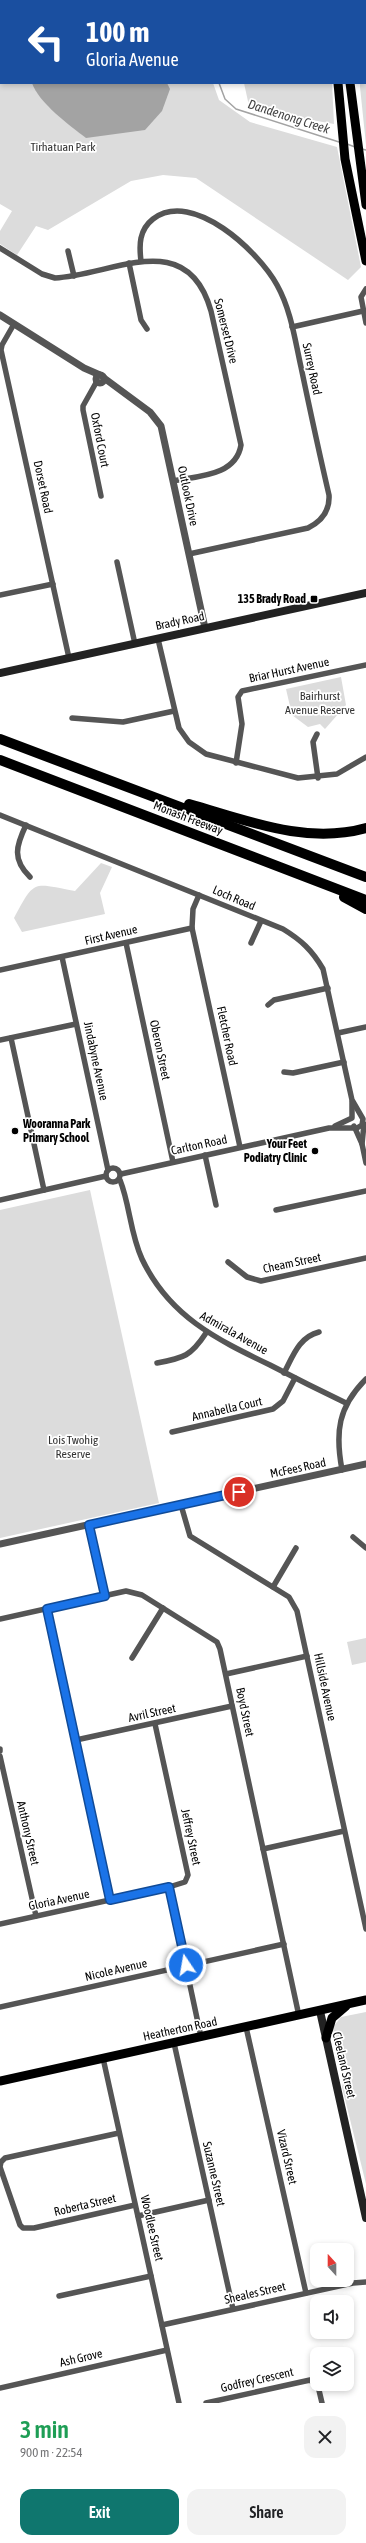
<!DOCTYPE html>
<meta charset="utf-8">
<style>
body{margin:0;font-family:"Asap Condensed",sans-serif;background:#f2f2f2;color:#202124;height:100vh;display:flex;flex-direction:column;font-size:15px;white-space:nowrap}
*{box-sizing:border-box;margin:0}
p{font-size:13px;color:#757577}
.icon{flex:none;width:22px;height:22px;fill:none;stroke:currentColor;stroke-width:2;stroke-linecap:round;stroke-linejoin:round}
.map{position:relative;height:2403px;overflow:hidden}
.drawer{display:flex;flex-direction:column;background:#fff;flex:1}
.drawer>*{flex:none}
.guide{position:absolute;left:0px;top:0px;width:366px;height:84px;box-shadow:0 2px 6px #0003;background:#1a4fa0;color:#fff;overflow:hidden}
.needle{width:26px;rotate:339deg}
.controls{position:absolute;left:310px;top:2243px;display:grid;gap:8px}
.controls a{display:grid;place-items:center;width:44px;height:44px;border-radius:8px;background:#fff;box-shadow:0 2px 6px #0003;font-size:20px}
.pin{position:absolute;display:grid;place-items:center;width:34px;height:34px;color:#fff;margin:-17px;border:2px solid #fff;border-radius:50%;box-shadow:0 1px 4px #0007}
.me{position:absolute;width:44px;margin:-22px;rotate:348deg;stroke-linejoin:round;filter:drop-shadow(0 0 3px #0008)}
.turn{display:flex;align-items:center;gap:14px;height:84px;padding:0 20px;font-size:18px}
.turn .icon{width:52px;height:52px;stroke-width:2.5}
.turn b{display:block;font-size:28px;line-height:34px}
.round{display:grid;place-items:center;flex:none;width:42px;height:42px;border-radius:12px;background:#f2f2f2}
.summary{display:flex;align-items:center;justify-content:space-between;height:68px;padding:0 20px}
h1{font-size:24px;font-weight:600;line-height:30px;color:#1e9e55}
.button{display:flex;gap:8px;margin-top:auto;padding:8px 20px}
.button a{flex:1;height:46px;border-radius:12px;background:#0f766e;color:#fff;font-size:16px;font-weight:600;line-height:46px;text-align:center}
.button a+a{background:#f2f2f2;color:#202124}
.map>svg:first-child{display:block}
</style>
<div class="map">
<svg width="366" height="2403" viewBox="0 0 366 2403">
<rect width="100%" height="100%" fill="#fff"/>
<!-- green -->
<g fill="#dcdcdc">
<path d="M 0,0 L 193,0 L 1,1 L 1,83 L 213,83 L 219,100 L 250,122 L 337,147 L 361,267 L 348,280 L 196,178 L 163,175 L 131,181 L 48,230 L 36,226 L 17,255 L 0,244 L 0,231 L 12,211 L 0,204 Z"/>
<path d="M 360,0 L 366,0 L 366,145 L 360,87 L 360,83 L 365,83 L 365,1 Z"/>
<path d="M 244,83 L 332,83 L 334,124 L 256,110 L 249,106 Z"/>
<path d="M 341,677 L 346,705 L 325,729 L 320,724 L 308,727 L 292,715 L 286,689 Z"/>
<path d="M 101,863 L 112,867 L 100,893 L 105,914 L 22,932 L 14,918 C 35,879 32,883 75,891 Z"/>
<path d="M 90,1190 L 159,1503 L 0,1538 L 0,1210 Z"/>
<path d="M 366,1638 L 366,1662 L 352,1665 L 347,1642 Z"/>
<path d="M 366,2012 L 366,2184 L 342,2087 L 345,2074 L 335,2046 L 333,2027 L 341,2017 Z"/>
</g>
<!-- water -->
<path fill="#a3a3a3" d="M 32,83 L 167,83 L 170,89 L 162,111 L 145,130 L 86,138 C 70,126 38,102 32,83 Z"/>
<g fill="none" stroke-linecap="round" stroke-linejoin="round">
<!-- stream -->
<g stroke="#a3a3a3" stroke-width="1.5">
<path d="M 198,0 L 198,1"/>
<path d="M 219,83 L 225,99 L 236,109 L 339,142"/>
<path d="M 347,144 L 355,147"/>
<path d="M 362,149 L 366,150"/>
</g>
<!-- minor -->
<g stroke="#555" stroke-width="5.5">
<path d="M 0,248 L 42,274 L 55,278 C 113,275 187,226 211,311 L 241,445 C 236,476 198,476 173,481"/>
<path d="M 68,251 L 74,276"/>
<path d="M 141,261 C 139,245 139,230 153,219 C 193,189 259,252 277,285 C 291,310 295,340 301,367 C 310,410 319,452 329,495 C 330,511 322,521 308,528 L 189,554"/>
<path d="M 129,263 L 141,320 L 147,329"/>
<path d="M 366,289 L 361,297 L 366,323"/>
<path d="M 14,324 L 2,345 L 1,350 L 69,658"/>
<path d="M 292,327 L 363,311"/>
<path d="M 97,381 L 83,406 L 83,410 L 101,496"/>
<path d="M 117,562 L 135,644"/>
<path d="M 0,595 L 53,584"/>
<path d="M 158,639 L 179,728 L 189,742 L 206,754 L 298,778 L 337,774 L 366,757"/>
<path d="M 72,718 L 123,722 L 174,711"/>
<path d="M 317,734 L 313,742 L 318,778"/>
<path d="M 236,763 L 242,724 L 238,697 L 242,691 L 366,665"/>
<path d="M 0,815 L 283,929 C 301,940 312,950 323,969 L 352,1100 L 363,1119 L 362,1125 L 357,1128 L 329,1128 L 121,1174"/>
<path d="M 26,825 C 16,846 12,859 30,877"/>
<path d="M 192,928 L 240,1147"/>
<path d="M 126,943 L 173,1162"/>
<path d="M 251,943 L 261,921"/>
<path d="M 62,957 L 108,1170"/>
<path d="M 0,970 L 192,928 L 193,909 L 199,895"/>
<path d="M 268,1005 L 274,1000 L 328,988"/>
<path d="M 338,1033 L 366,1027"/>
<path d="M 11,1038 L 44,1190"/>
<path d="M 0,1040 L 76,1024"/>
<path d="M 284,1072 L 293,1073 L 344,1062"/>
<path d="M 364,1124 L 362,1144 L 366,1163"/>
<path d="M 335,1126 L 352,1118 L 352,1102"/>
<path d="M 354,1126 L 362,1144"/>
<path d="M 205,1155 L 216,1205"/>
<circle cx="113" cy="1175" r="7"/>
<path d="M 120,1180 C 130,1205 130,1233 142,1259 C 169,1316 216,1339 270,1365 C 295,1378 321,1391 346,1403"/>
<path d="M 0,1200 L 106,1176"/>
<path d="M 276,1210 L 366,1191"/>
<path d="M 228,1262 L 247,1277 L 261,1281 L 366,1258"/>
<path d="M 157,1363 C 184,1358 191,1356 206,1333"/>
<path d="M 284,1373 C 293,1356 299,1337 319,1332"/>
<path d="M 172,1432 L 273,1409 L 283,1401 L 295,1378"/>
<path d="M 342,1470 C 335,1432 338,1407 366,1379"/>
<path d="M 181,1505 L 190,1536 L 289,1597 L 297,1611 L 366,1929"/>
<path d="M 89,1525 L 105,1596"/>
<path d="M 353,1537 L 366,1548"/>
<path d="M 273,1587 L 296,1548"/>
<path d="M 47,1609 L 110,1900"/>
<path d="M 0,1619 L 126,1591 L 142,1595 L 217,1642 L 220,1649 L 299,2016"/>
<path d="M 132,1658 L 163,1608"/>
<path d="M 226,1674 L 307,1656"/>
<path d="M 155,1724 L 188,1875 L 185,1882 L 169,1887 L 201,2037"/>
<path d="M 76,1740 L 232,1706"/>
<path d="M 0,1751 L 0,1749"/>
<path d="M 0,1756 L 36,1916"/>
<path d="M 263,1849 L 344,1831"/>
<path d="M 0,1924 L 169,1887"/>
<path d="M 0,2007 L 284,1944"/>
<path d="M 246,2027 L 306,2293"/>
<path d="M 174,2043 L 233,2309"/>
<path d="M 103,2058 L 179,2403"/>
<path d="M 119,2133 L 5,2158 L 1,2162 L 0,2167 L 20,2225 L 23,2228 L 34,2228 L 135,2205"/>
<path d="M 138,2216 L 209,2200"/>
<path d="M 59,2296 L 151,2276"/>
<path d="M 162,2325 L 353,2283 L 366,2282"/>
<path d="M 0,2388 L 167,2350"/>
<path d="M 206,2403 L 310,2380 L 318,2386 L 322,2403"/>
</g>
<!-- tertiary -->
<g stroke="#555" stroke-width="7">
<path d="M 0,315 L 84,368 L 100,375"/>
<circle cx="100" cy="379" r="4"/>
<path d="M 104,378 L 150,412 L 161,426 L 205,628"/>
<path d="M 0,1544 L 366,1464"/>
</g>
<!-- secondary -->
<g stroke="#222" stroke-width="8">
<path d="M 0,673 L 366,593"/>
<path d="M 320,2011 L 366,2218"/>
</g>
<!-- primary -->
<g stroke="#000" stroke-width="9">
<path d="M 326,2038 L 332,2018 L 346,2006"/>
<path d="M 0,2081 L 366,2000"/>
</g>
<!-- trunk -->
<g stroke="#000" stroke-width="9">
<path d="M 336,0 L 336,1"/>
<path d="M 349,0 L 349,1"/>
<path d="M 338,83 L 345,159 L 366,261"/>
<path d="M 350,83 L 366,205"/>
</g>
<!-- motorway -->
<g stroke="#000" stroke-width="10">
<path d="M 0,739 L 366,877"/>
<path d="M 0,760 L 366,900"/>
<path d="M 189,804 C 246,820 306,845 366,828"/>
<path d="M 344,897 L 366,909"/>
</g>
</g>
<g fill="none" stroke-linecap="round" stroke-linejoin="round">
<!-- route casing -->
<g stroke="#114b97" stroke-width="10">
<path id="route" d="M 186,1965 L 169,1887 L 110,1900 L 47,1609 L 105,1596 L 89,1525 L 239,1492"/>
</g>
<!-- route -->
<use href="#route" stroke="#1a73e8" stroke-width="7"/>
</g>
<!-- markers -->
<g fill="#000" stroke="#fff" stroke-width="1.5">
<rect x="310" y="595" width="8" height="8" rx="2"/>
<circle cx="15" cy="1131" r="4"/>
<circle cx="315" cy="1151" r="4"/>
</g>
<g text-anchor="middle" stroke-width="3.5" stroke-linejoin="round" paint-order="stroke">
<!-- park labels -->
<g font-size="12" fill="#333" stroke="#fff">
<text x="63" y="151">Tirhatuan Park</text>
<text x="320" y="700">Bairhurst<tspan x="320" dy="14">Avenue Reserve</tspan></text>
<text x="73" y="1444">Lois Twohig<tspan x="73" dy="14">Reserve</tspan></text>
</g>
<!-- street labels -->
<g font-size="12" fill="#000" stroke="#fff">
<text transform="translate(226 331) rotate(76)" y="4">Somerset Drive</text>
<text transform="translate(312 369) rotate(78)" y="4">Surrey Road</text>
<text transform="translate(100 440) rotate(79)" y="4">Oxford Court</text>
<text transform="translate(43 487) rotate(78)" y="4">Dorset Road</text>
<text transform="translate(188 496) rotate(78)" y="4">Outlook Drive</text>
<text transform="translate(180 621) rotate(-12)" y="4">Brady Road</text>
<text transform="translate(289 670) rotate(-12)" y="4">Briar Hurst Avenue</text>
<text transform="translate(188 818) rotate(21)" y="4">Monash Freeway</text>
<text transform="translate(234 898) rotate(23)" y="4">Loch Road</text>
<text transform="translate(111 935) rotate(-13)" y="4">First Avenue</text>
<text transform="translate(227 1036) rotate(78)" y="4">Fletcher Road</text>
<text transform="translate(160 1050) rotate(78)" y="4">Oberon Street</text>
<text transform="translate(96 1061) rotate(78)" y="4">Jindabyne Avenue</text>
<text transform="translate(199 1145) rotate(-12)" y="4">Carlton Road</text>
<text transform="translate(292 1263) rotate(-12)" y="4">Cheam Street</text>
<text transform="translate(234 1333) rotate(29)" y="4">Admirala Avenue</text>
<text transform="translate(227 1409) rotate(-13)" y="4">Annabella Court</text>
<text transform="translate(298 1468) rotate(-12)" y="4">McFees Road</text>
<text transform="translate(325 1687) rotate(78)" y="4">Hillside Avenue</text>
<text transform="translate(245 1712) rotate(78)" y="4">Boyd Street</text>
<text transform="translate(152 1713) rotate(-12)" y="4">Avril Street</text>
<text transform="translate(28 1833) rotate(77)" y="4">Anthony Street</text>
<text transform="translate(191 1837) rotate(78)" y="4">Jeffrey Street</text>
<text transform="translate(59 1900) rotate(-12)" y="4">Gloria Avenue</text>
<text transform="translate(116 1970) rotate(-13)" y="4">Nicole Avenue</text>
<text transform="translate(180 2029) rotate(-12)" y="4">Heatherton Road</text>
<text transform="translate(344 2065) rotate(77)" y="4">Cleeland Street</text>
<text transform="translate(287 2157) rotate(77)" y="4">Vizard Street</text>
<text transform="translate(214 2174) rotate(77)" y="4">Suzanne Street</text>
<text transform="translate(85 2205) rotate(-13)" y="4">Roberta Street</text>
<text transform="translate(152 2228) rotate(77)" y="4">Woodlee Street</text>
<text transform="translate(255 2293) rotate(-13)" y="4">Sheales Street</text>
<text transform="translate(81 2358) rotate(-13)" y="4">Ash Grove</text>
<text transform="translate(257 2380) rotate(-13)" y="4">Godfrey Crescent</text>
</g>
<!-- poi labels -->
<g font-size="12" font-weight="bold" fill="#000" stroke="#fff" text-anchor="end">
<text x="306" y="603">135 Brady Road</text>
<text x="23" y="1128" text-anchor="start">Wooranna Park<tspan x="23" dy="14">Primary School</tspan></text>
<text x="307" y="1148">Your Feet<tspan x="307" dy="14">Podiatry Clinic</tspan></text>
</g>
<!-- water labels -->
<g font-size="13" font-style="italic" fill="#444" stroke="#fff">
<text transform="translate(289 116) rotate(18)" y="5">Dandenong Creek</text>
</g>
</g>
</svg>
<div class="controls">
<a><svg class="needle" viewBox="-14 -14 28 28"><path d="M0-13l5 13h-10z" fill="#e53935"/><path d="M0 13l5-13h-10z" fill="#757577"/></svg></a>
<a><svg class="icon" aria-label="sound" viewBox="0 0 24 24"><path d="M4 9h4l5-4v14l-5-4H4zM17 9q2 3 0 6"/></svg></a>
<a><svg class="icon" aria-label="layers" viewBox="0 0 24 24"><path d="M12 4l9 5-9 5-9-5zM3 14l9 5 9-5"/></svg></a>
</div>
<div class="pin" style="left:239px;top:1492px;background:#d93025"><svg class="icon" aria-label="arrive" viewBox="0 0 24 24"><path d="M6 21V4h12l-3 4 3 4H6"/></svg></div>
<svg class="me" style="left:186px;top:1965px" viewBox="-20 -20 40 40"><circle r="17" fill="#1a73e8" stroke="#fff" stroke-width="3"/><path d="M0-11L8 9 0 5-8 9z" fill="#fff"/></svg>
<div class="guide">
<div class="turn"><svg class="icon" aria-label="left" viewBox="0 0 24 24"><path d="M17 20v-9H6M10 6l-5 5 5 5"/></svg><div><b>100 m</b>Gloria Avenue</div></div>
</div>
</div>
<section class="drawer">
<div class="summary"><div><h1>3 min</h1><p>900 m · 22:54</p></div><a class="round"><svg class="icon" aria-label="close" viewBox="0 0 24 24"><path d="M6 6l12 12M18 6L6 18"/></svg></a></div>
<div class="button"><a>Exit</a><a>Share</a></div>
</section>
